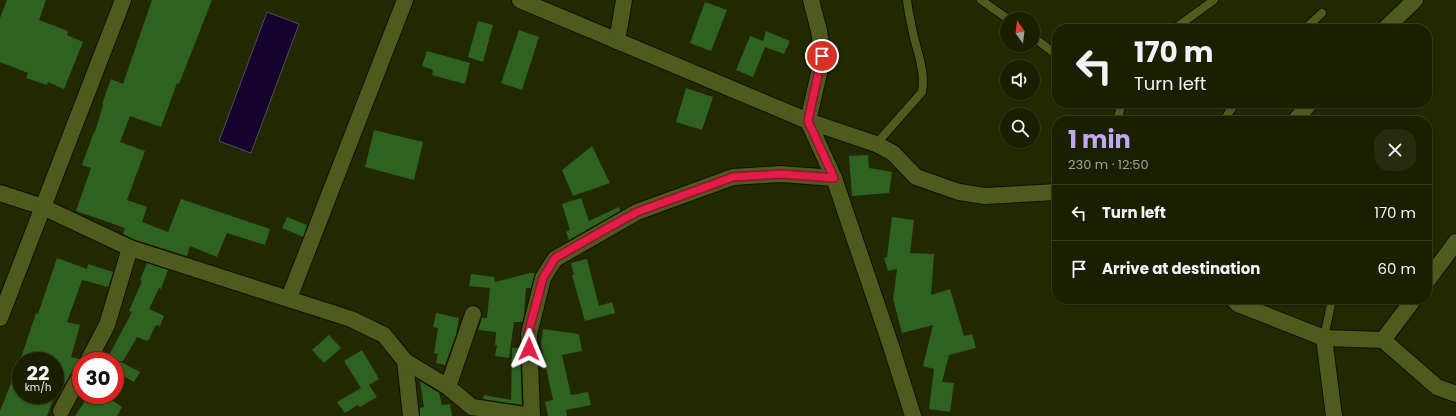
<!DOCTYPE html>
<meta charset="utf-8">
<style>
body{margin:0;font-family:Poppins,sans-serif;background:#272c0f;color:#f1f3f6;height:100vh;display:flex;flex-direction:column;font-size:15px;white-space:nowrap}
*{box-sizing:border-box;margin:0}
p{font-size:13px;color:#9fa299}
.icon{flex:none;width:22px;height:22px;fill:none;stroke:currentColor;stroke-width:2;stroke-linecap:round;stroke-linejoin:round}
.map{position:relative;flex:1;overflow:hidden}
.side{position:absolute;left:1052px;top:116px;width:380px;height:188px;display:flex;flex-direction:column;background:#1a1f00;border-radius:16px;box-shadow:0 1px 3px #0004,0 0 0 1px #383d22}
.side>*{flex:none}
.banner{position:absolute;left:1052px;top:24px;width:380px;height:84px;border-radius:16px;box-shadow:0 1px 3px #0004,0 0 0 1px #383d22;background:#1a1f00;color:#f1f3f6;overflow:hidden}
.needle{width:26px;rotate:346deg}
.buttons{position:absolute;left:1000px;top:12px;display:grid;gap:8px}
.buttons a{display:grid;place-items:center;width:40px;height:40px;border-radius:50%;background:#1a1f00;box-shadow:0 1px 3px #0004,0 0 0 1px #383d22;font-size:20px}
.speed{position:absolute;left:12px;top:352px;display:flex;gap:8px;font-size:20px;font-weight:700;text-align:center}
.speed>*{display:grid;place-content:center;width:52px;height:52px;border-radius:50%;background:#1a1f00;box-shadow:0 1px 3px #0004,0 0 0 1px #383d22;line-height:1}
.speed small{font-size:10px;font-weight:400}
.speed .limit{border:6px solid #d22;background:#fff;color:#111}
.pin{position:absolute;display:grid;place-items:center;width:34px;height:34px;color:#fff;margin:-17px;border:2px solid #fff;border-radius:50%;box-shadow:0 1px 4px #0007}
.me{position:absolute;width:44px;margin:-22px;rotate:1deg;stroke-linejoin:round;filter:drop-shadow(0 0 3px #0008)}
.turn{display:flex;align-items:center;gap:14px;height:84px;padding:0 16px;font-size:18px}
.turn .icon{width:52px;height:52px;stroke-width:2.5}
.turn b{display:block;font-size:28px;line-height:34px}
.round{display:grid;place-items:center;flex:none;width:42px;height:42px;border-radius:16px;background:#272c0f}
.overview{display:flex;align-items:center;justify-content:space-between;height:68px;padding:0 16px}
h1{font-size:24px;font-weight:700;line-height:30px;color:#c1a8f3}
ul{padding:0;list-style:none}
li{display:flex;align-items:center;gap:12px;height:56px;padding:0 16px;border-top:1px solid #383d22}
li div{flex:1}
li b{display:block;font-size:15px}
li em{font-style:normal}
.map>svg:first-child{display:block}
</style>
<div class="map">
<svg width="1456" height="416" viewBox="0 0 1456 416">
<rect width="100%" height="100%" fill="#222900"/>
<!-- water -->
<path fill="#16032d" stroke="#564c5d" d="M 267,12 L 299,24 L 251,153 L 219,141 Z"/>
<!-- building -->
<g fill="#2f6120">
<path d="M 7,0 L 46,0 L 39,20 L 68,31 L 67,35 L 83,42 L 64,89 L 48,82 L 47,85 L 26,78 L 28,73 L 0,62 L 0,18 Z"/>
<path d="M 152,0 L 212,0 L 179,84 L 177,83 L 161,127 L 130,116 L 120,142 L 145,151 L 127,200 L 147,207 L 142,222 L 168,232 L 181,199 L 270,229 L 265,245 L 227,233 L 217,257 L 190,246 L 187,256 L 133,239 L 123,234 L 125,228 L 76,211 L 91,168 L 82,165 L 94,132 L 95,132 L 103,105 L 102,104 L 111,79 L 123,84 Z"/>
<path d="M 705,2 L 727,10 L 711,51 L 690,43 Z"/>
<path d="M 478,21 L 493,25 L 483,62 L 468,57 Z"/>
<path d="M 519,30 L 539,37 L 522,90 L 501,83 Z"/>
<path d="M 766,31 L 790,41 L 784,54 L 765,47 L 753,77 L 736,70 L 750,36 L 763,41 Z"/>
<path d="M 427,51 L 470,63 L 465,84 L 432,75 L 433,70 L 422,66 Z"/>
<path d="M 686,88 L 713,97 L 702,130 L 676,122 Z"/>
<path d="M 374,130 L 423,142 L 414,180 L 365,167 Z"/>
<path d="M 592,146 L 610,183 L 573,196 L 562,170 Z"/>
<path d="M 868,155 L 869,168 L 892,172 L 889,193 L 852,196 L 849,156 Z"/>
<path d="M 581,198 L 589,221 L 619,207 L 620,211 L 569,240 L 566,232 L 570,230 L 562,204 Z"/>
<path d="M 287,217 L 307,225 L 303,237 L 282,228 Z"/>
<path d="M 892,217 L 914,220 L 910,253 L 934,254 L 931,295 L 950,289 L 964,336 L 972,334 L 976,348 L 949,355 L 942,382 L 954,383 L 950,412 L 929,409 L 934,369 L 923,366 L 933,325 L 902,333 L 893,299 L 897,269 L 888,271 L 884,258 L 887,257 Z"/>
<path d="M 57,258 L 87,269 L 88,264 L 113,272 L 108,287 L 82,280 L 67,322 L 80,325 L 71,357 L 79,359 L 80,365 L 73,369 L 65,384 L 55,379 L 55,361 L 21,361 L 21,395 L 55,395 L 47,416 L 0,416 L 0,411 L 20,361 L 36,313 L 38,314 Z"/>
<path d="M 587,259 L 599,306 L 612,302 L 615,313 L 585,321 L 572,275 L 574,275 L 571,263 Z"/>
<path d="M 147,263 L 168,270 L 161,289 L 159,288 L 149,309 L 164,316 L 160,326 L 156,325 L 148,341 L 137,337 L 123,361 L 119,361 L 140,372 L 134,382 L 123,376 L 115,390 L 115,361 L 106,361 L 132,312 L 129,311 L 142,281 L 140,280 Z"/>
<path d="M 530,273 L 535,273 L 531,288 L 526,288 L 524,315 L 522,322 L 514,322 L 509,358 L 495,356 L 497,345 L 495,345 L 496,332 L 478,330 L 482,318 L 487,318 L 490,288 L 469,286 L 471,274 L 494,277 L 495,282 Z"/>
<path d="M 436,313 L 459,318 L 456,335 L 445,365 L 436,363 L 438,354 L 434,353 L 438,328 L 433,327 Z"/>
<path d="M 543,329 L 579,334 L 582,351 L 562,355 L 571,395 L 588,392 L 591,405 L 566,410 L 567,416 L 548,416 L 545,402 L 553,400 L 541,344 Z"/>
<path d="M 329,335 L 341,348 L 324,363 L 312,350 Z"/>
<path d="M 512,348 L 520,348 L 522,405 L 483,399 L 484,395 L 511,400 Z"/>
<path d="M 362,350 L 379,379 L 369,385 L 377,397 L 360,407 L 358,405 L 345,413 L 337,402 L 361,388 L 344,361 Z"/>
<path d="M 420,381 L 439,393 L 442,405 L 450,404 L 452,416 L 420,416 L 420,408 L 424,407 Z"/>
<path d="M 89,395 L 112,395 L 110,399 L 122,407 L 117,416 L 75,416 Z"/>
</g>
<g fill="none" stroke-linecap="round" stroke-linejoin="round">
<!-- lane casing -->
<g stroke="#0d1100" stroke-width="10">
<g id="lane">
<path d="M 981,0 L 1008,19"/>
<path d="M 1174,29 L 1214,0"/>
<path d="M 1305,29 L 1322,13"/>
<path d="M 1033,37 L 1057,55"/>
<path d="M 1117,121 L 1122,103"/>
<path d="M 1224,121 L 1229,112 L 1236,103"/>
<path d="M 876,144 L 922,92 C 926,70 916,50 912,28 C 910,19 908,9 907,0"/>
<path d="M 1324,338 L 1332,299"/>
</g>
</g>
<!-- street casing -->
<g stroke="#0d1100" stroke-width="18">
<g id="street">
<path d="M 520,0 L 808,121 L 876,144 L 893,153 L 916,177 L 959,192 L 985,196 L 1057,192"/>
<path d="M 811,0 L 819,31 L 823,56 L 808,121 L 834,178 L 891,346 L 913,416"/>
<path d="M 1385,29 L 1415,0"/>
<path d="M 617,41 L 624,0"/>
<path d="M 1295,121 L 1310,103"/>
<path d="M 0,193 L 43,207 L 130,248 L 351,319 L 384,335 L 405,361 L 411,416"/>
<path d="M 1427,281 L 1456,242"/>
<path d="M 289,298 L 405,0"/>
<path d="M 1233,299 L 1238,304 L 1324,338 L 1383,340 L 1437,387 L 1456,394"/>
<path d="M 0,318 L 123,0"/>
<path d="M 1324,338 L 1334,416"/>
<path d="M 1383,340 L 1414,299"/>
<path d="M 88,361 L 107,325 L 130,248"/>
<path d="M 405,361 L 448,387 L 472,407 L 532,416"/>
<path d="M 448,387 L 473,314"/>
<path d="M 61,411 L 81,374"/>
<path d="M 532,416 L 529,334 L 543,278 L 555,259 L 637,212 L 733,177 L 781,174 L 834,178"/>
</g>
</g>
<!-- lane -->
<use href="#lane" stroke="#4f5b1c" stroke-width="8"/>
<!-- street -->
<use href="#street" stroke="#4f5b1c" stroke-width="16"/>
</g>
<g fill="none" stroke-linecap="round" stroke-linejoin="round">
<!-- route casing -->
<g stroke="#92132f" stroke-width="10">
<path id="route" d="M 529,349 L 528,334 L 543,278 L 555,258 L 606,229 L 637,212 L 733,177 L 781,174 L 834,178 L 808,121 L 822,56"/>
</g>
<!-- route -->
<use href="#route" stroke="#e11d48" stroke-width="7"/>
</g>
</svg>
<div class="buttons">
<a><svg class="needle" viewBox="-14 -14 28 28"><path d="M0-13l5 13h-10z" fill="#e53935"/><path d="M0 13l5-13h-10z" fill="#9fa299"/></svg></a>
<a><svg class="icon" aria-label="sound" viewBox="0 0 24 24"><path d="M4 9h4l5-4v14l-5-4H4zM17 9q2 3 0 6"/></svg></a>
<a><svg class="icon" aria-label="search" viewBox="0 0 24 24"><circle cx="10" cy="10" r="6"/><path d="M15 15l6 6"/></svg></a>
</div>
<div class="speed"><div>22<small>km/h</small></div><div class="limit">30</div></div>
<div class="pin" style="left:822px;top:56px;background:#d93025"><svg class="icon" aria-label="arrive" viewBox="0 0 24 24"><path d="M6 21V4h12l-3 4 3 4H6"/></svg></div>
<svg class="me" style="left:529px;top:349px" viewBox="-20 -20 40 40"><path d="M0-17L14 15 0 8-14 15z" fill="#e11d48" stroke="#fff" stroke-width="4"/></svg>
<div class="banner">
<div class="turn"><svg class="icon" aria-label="left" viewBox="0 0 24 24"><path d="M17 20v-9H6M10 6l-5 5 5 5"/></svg><div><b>170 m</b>Turn left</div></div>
</div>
<section class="side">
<div class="overview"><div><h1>1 min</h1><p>230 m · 12:50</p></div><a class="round"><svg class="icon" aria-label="close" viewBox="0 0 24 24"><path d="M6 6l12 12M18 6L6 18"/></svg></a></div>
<ul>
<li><svg class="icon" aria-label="left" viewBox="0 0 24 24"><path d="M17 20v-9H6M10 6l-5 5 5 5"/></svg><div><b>Turn left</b></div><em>170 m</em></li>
<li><svg class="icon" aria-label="arrive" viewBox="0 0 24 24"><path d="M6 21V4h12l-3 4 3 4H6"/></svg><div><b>Arrive at destination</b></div><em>60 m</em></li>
</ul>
</section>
</div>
